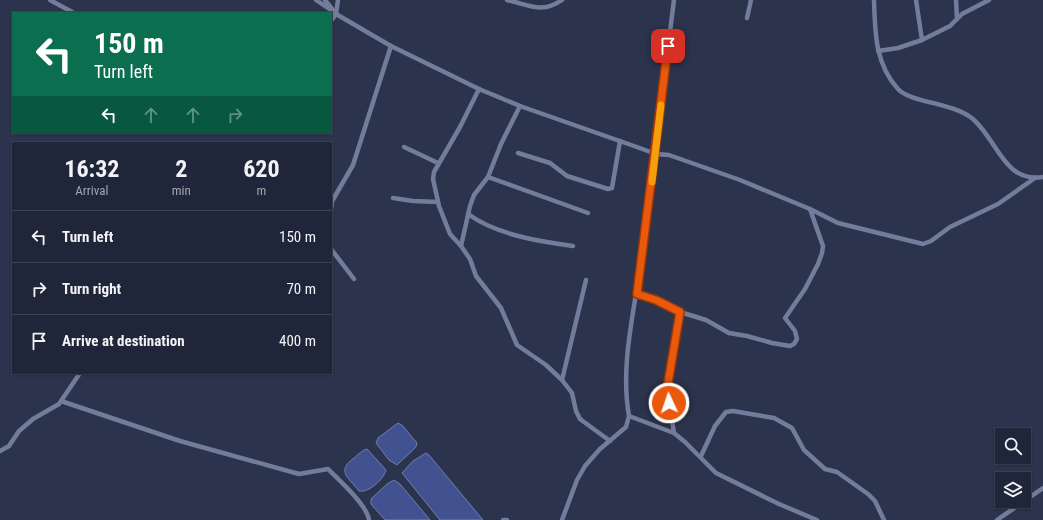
<!DOCTYPE html>
<style>
body{margin:0;font-family:"Roboto Condensed",sans-serif;background:#282e42;color:#f1f3f6;height:100vh;display:flex;flex-direction:column;font-size:15px;white-space:nowrap}
*{box-sizing:border-box;margin:0}
p{font-size:13px;color:#a2a5af}
.icon{flex:none;width:22px;height:22px;fill:none;stroke:currentColor;stroke-width:2;stroke-linecap:round;stroke-linejoin:round}
.map{position:relative;flex:1;overflow:hidden}
.details{position:absolute;left:12px;top:142px;width:320px;height:232px;display:flex;flex-direction:column;background:#20263a;border-radius:0px;box-shadow:0 1px 3px #0004,0 0 0 1px #3d4354}
.details>*{flex:none}
.banner{position:absolute;left:12px;top:12px;width:320px;height:122px;border-radius:0px;box-shadow:0 1px 3px #0004,0 0 0 1px #3d4354;background:#0b6e4f;color:#fff;overflow:hidden}
.controls{position:absolute;left:995px;top:428px;display:grid;gap:8px}
.controls a{display:grid;place-items:center;width:36px;height:36px;border-radius:0px;background:#20263a;box-shadow:0 1px 3px #0004,0 0 0 1px #3d4354;font-size:20px}
.pin{position:absolute;display:grid;place-items:center;width:34px;height:34px;color:#fff;margin:-17px;border-radius:8px;box-shadow:0 2px 6px #0006}
.me{position:absolute;width:44px;margin:-22px;rotate:357deg;stroke-linejoin:round;filter:drop-shadow(0 0 3px #0008)}
.turn{display:flex;align-items:center;gap:14px;height:84px;padding:0 16px;font-size:18px}
.turn .icon{width:52px;height:52px;stroke-width:2.5}
.turn b{display:block;font-size:28px;line-height:34px}
.lanes{display:flex;align-items:center;height:38px;padding:0 16px;background:#0003;justify-content:center;gap:20px;direction:ltr}
.lanes .off{opacity:.35}
.eta{display:flex;justify-content:space-evenly;align-items:center;height:68px;text-align:center}
.eta b{font-size:24px;font-weight:700;line-height:28px}
ul{padding:0;list-style:none}
li{display:flex;align-items:center;gap:12px;height:52px;padding:0 16px;border-top:1px solid #3d4354}
li div{flex:1}
li b{display:block;font-size:15px}
li em{font-style:normal}
.map>svg:first-child{display:block}
</style>
<div class="map">
<svg width="1043" height="520" viewBox="0 0 1043 520">
<rect width="100%" height="100%" fill="#2b334d"/>
<!-- water -->
<g fill="#425290" stroke="#717eae">
<path d="M 398,423 L 402,425 L 417,443 L 416,447 L 397,465 L 389,460 L 376,443 L 378,438 Z"/>
<path d="M 367,449 L 386,470 C 384,479 369,493 359,491 C 348,477 336,471 354,458 C 358,455 362,450 367,449 Z"/>
<path d="M 426,453 L 429,455 L 483,520 L 440,520 L 402,473 L 413,461 Z"/>
<path d="M 394,480 L 400,484 L 430,520 L 385,520 L 371,504 L 371,499 L 387,484 Z"/>
</g>
<g fill="none" stroke-linecap="round" stroke-linejoin="round">
<!-- minor -->
<g stroke="#737d9b" stroke-width="4.5">
<path d="M 50,0 L 74,13"/>
<path d="M 316,0 L 331,10"/>
<path d="M 325,0 L 336,14 L 391,46 L 479,89 L 520,106 L 634,146 L 656,154 L 669,155 L 740,180 L 810,209 L 838,223 L 923,244 L 931,241 L 950,227 L 998,204 L 1035,178"/>
<path d="M 507,0 C 529,5 542,14 562,0"/>
<path d="M 674,0 C 663,88 652,175 641,262 C 634,313 620,366 629,416 L 674,433 L 685,442 L 716,473 L 779,504 L 817,520"/>
<path d="M 874,0 C 875,32 875,64 898,89 C 911,103 952,102 973,119 C 998,141 1004,183 1043,177"/>
<path d="M 916,0 L 922,40"/>
<path d="M 956,0 L 957,19"/>
<path d="M 747,18 L 751,0"/>
<path d="M 331,21 L 336,14 L 338,0"/>
<path d="M 878,51 L 898,48 L 922,40 L 950,26 L 962,14 L 989,0"/>
<path d="M 479,89 L 460,127 L 434,172 L 433,179 L 439,206 L 450,234 L 461,246 L 470,259 L 476,276 L 501,308 L 517,345 L 546,365 L 562,380 L 572,393 L 576,411 L 580,419 L 610,441"/>
<path d="M 404,147 L 438,163"/>
<path d="M 518,153 L 550,163 L 567,176 L 608,189 L 612,188 L 620,141"/>
<path d="M 488,177 L 588,213"/>
<path d="M 393,198 L 413,201 L 438,202"/>
<path d="M 331,203 L 353,165 L 391,46"/>
<path d="M 331,209 L 332,202"/>
<path d="M 468,214 C 497,235 538,241 573,246"/>
<path d="M 461,246 L 470,206 L 474,195 L 488,177 L 501,144 L 520,106"/>
<path d="M 331,249 L 354,279"/>
<path d="M 637,294 L 656,300 L 680,312 L 667,389 L 674,433"/>
<path d="M 680,312 L 706,320 L 729,333 L 747,336 L 772,343 L 790,346 L 794,344 L 797,339 L 795,331 L 785,318 L 805,289 L 818,264 L 822,253 L 823,246 L 810,209"/>
<path d="M 562,380 L 586,280"/>
<path d="M 61,401 L 180,441 L 299,474 L 328,469 C 339,480 367,505 369,520"/>
<path d="M 0,451 L 9,446 L 19,431 L 33,419 L 59,404 L 80,373"/>
<path d="M 701,456 L 715,426 L 726,412 L 733,411 L 774,418 L 792,428 L 804,450 L 825,469 L 837,472 L 868,494 L 875,501 L 884,520"/>
<path d="M 503,520 L 507,520"/>
<path d="M 562,520 L 577,480 L 585,466 L 600,449 L 626,427 L 629,416"/>
<path d="M 997,520 L 1043,488"/>
</g>
</g>
<g fill="none" stroke-linecap="round" stroke-linejoin="round">
<!-- route casing -->
<g stroke="#983908" stroke-width="10">
<path id="route" d="M 668,46 L 637,294 L 656,300 L 680,312 L 667,389 L 669,403"/>
</g>
<!-- route -->
<use href="#route" stroke="#ea580c" stroke-width="7"/>
<!-- slow -->
<path stroke="#f59e0b" stroke-width="7" d="M 652,182 L 661,105"/>
</g>
</svg>
<div class="controls">
<a><svg class="icon" aria-label="search" viewBox="0 0 24 24"><circle cx="10" cy="10" r="6"/><path d="M15 15l6 6"/></svg></a>
<a><svg class="icon" aria-label="layers" viewBox="0 0 24 24"><path d="M12 4l9 5-9 5-9-5zM3 14l9 5 9-5"/></svg></a>
</div>
<div class="pin" style="left:668px;top:46px;background:#d93025"><svg class="icon" aria-label="arrive" viewBox="0 0 24 24"><path d="M6 21V4h12l-3 4 3 4H6"/></svg></div>
<svg class="me" style="left:669px;top:403px" viewBox="-20 -20 40 40"><circle r="17" fill="#ea580c" stroke="#fff" stroke-width="3"/><path d="M0-11L8 9 0 5-8 9z" fill="#fff"/></svg>
<div class="banner">
<div class="turn"><svg class="icon" aria-label="left" viewBox="0 0 24 24"><path d="M17 20v-9H6M10 6l-5 5 5 5"/></svg><div><b>150 m</b>Turn left</div></div>
<div class="lanes"><svg class="icon" aria-label="left" viewBox="0 0 24 24"><path d="M17 20v-9H6M10 6l-5 5 5 5"/></svg><svg class="icon off" aria-label="ahead" viewBox="0 0 24 24"><path d="M12 20V5M6 11l6-6 6 6"/></svg><svg class="icon off" aria-label="ahead" viewBox="0 0 24 24"><path d="M12 20V5M6 11l6-6 6 6"/></svg><svg class="icon off" aria-label="right" viewBox="0 0 24 24"><path d="M7 20v-9h11M14 6l5 5-5 5"/></svg></div>
</div>
<section class="details">
<div class="eta">
<div><b>16:32</b><p>Arrival</p></div>
<div><b>2</b><p>min</p></div>
<div><b>620</b><p>m</p></div>
</div>
<ul>
<li><svg class="icon" aria-label="left" viewBox="0 0 24 24"><path d="M17 20v-9H6M10 6l-5 5 5 5"/></svg><div><b>Turn left</b></div><em>150 m</em></li>
<li><svg class="icon" aria-label="right" viewBox="0 0 24 24"><path d="M7 20v-9h11M14 6l5 5-5 5"/></svg><div><b>Turn right</b></div><em>70 m</em></li>
<li><svg class="icon" aria-label="arrive" viewBox="0 0 24 24"><path d="M6 21V4h12l-3 4 3 4H6"/></svg><div><b>Arrive at destination</b></div><em>400 m</em></li>
</ul>
</section>
</div>
